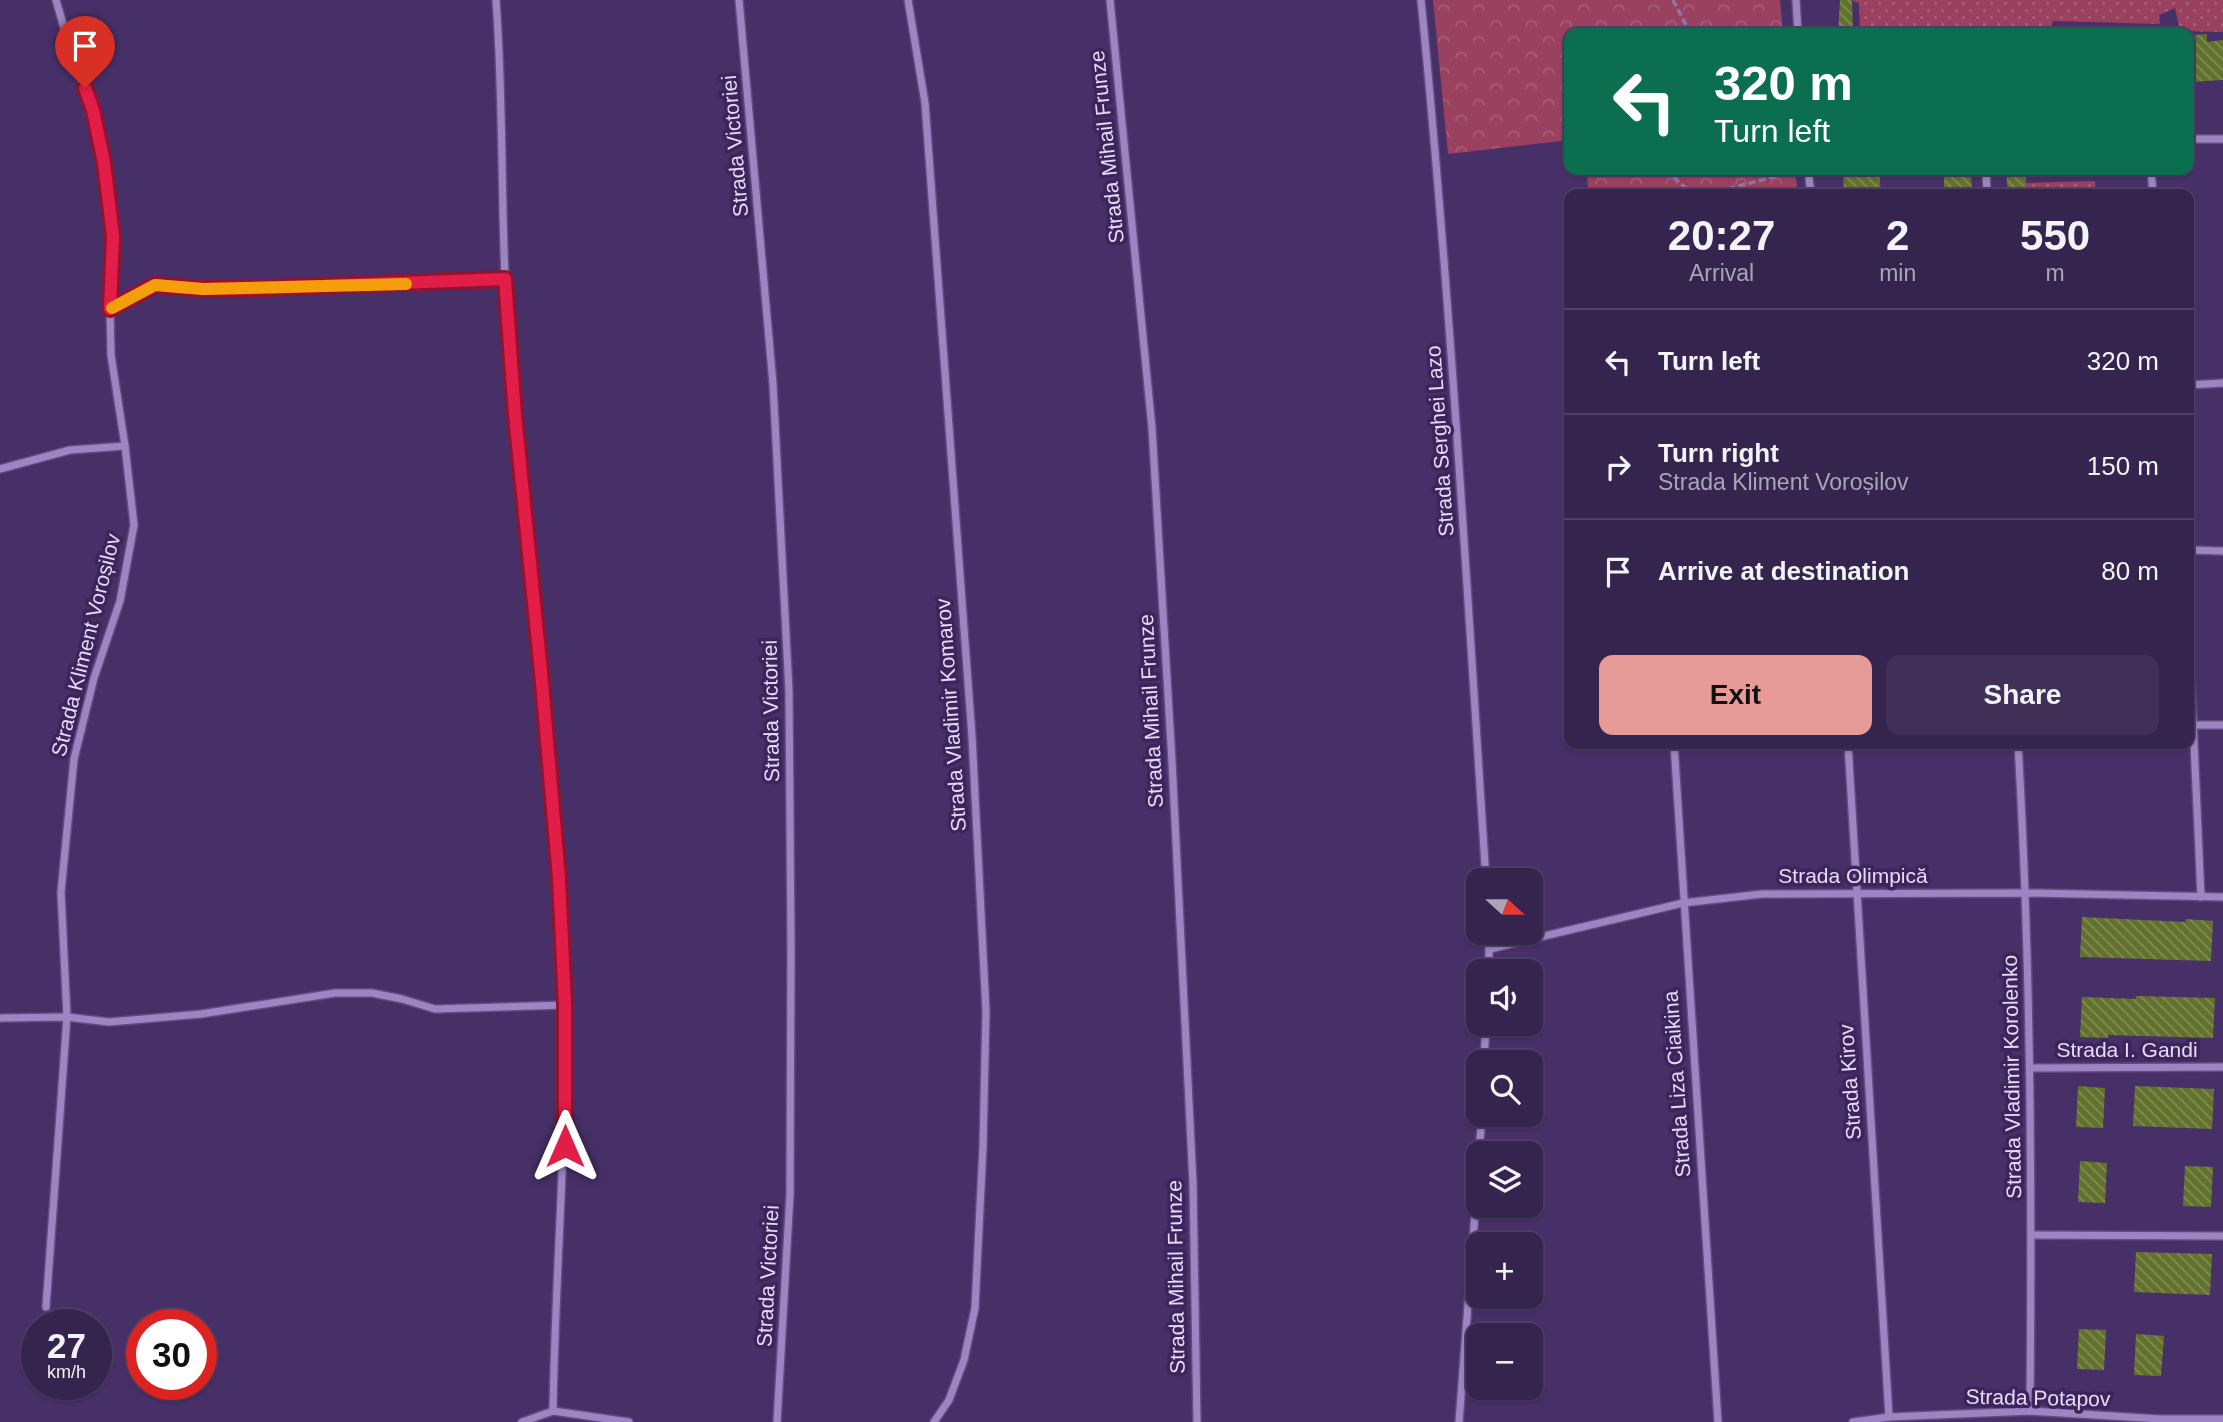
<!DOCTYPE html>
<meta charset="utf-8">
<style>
body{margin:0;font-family:Arial,sans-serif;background:#403058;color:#f1f3f6;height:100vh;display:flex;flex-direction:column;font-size:26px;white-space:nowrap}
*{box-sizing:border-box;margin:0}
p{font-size:23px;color:#aaa4b6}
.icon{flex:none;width:38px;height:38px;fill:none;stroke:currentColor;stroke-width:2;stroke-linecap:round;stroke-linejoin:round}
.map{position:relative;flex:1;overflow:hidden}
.details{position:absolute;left:1564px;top:189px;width:630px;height:560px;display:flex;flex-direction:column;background:#35244e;border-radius:14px;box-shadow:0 2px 5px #0004,0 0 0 2px #4f4166}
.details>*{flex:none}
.top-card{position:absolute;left:1564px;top:28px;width:630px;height:147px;border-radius:14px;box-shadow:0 2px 5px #0004,0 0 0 2px #4f4166;background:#0b6e4f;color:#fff;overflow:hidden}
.needle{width:46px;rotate:111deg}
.controls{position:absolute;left:1466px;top:868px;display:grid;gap:14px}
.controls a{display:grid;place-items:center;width:77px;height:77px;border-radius:14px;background:#35244e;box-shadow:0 2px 5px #0004,0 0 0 2px #4f4166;font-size:35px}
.speed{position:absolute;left:21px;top:1309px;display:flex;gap:14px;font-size:35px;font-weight:700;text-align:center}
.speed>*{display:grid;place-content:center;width:91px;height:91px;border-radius:50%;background:#35244e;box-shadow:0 2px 5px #0004,0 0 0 2px #4f4166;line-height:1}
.speed small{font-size:18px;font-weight:400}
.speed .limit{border:10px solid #d22;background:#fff;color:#111}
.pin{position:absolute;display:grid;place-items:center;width:60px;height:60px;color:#fff;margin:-72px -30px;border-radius:50% 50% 50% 0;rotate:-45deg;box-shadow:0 0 7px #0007}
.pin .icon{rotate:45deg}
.me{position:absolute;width:77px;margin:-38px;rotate:0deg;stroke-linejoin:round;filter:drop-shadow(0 0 5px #0008)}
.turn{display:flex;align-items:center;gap:24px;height:147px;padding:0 35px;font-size:32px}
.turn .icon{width:91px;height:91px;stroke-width:2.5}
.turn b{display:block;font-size:49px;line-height:60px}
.eta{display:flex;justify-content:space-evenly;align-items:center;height:119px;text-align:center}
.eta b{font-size:42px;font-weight:600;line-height:49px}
.cta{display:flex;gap:14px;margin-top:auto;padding:14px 35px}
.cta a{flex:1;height:80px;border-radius:14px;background:#e69b98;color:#111;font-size:28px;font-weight:600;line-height:80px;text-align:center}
.cta a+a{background:#403058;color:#f1f3f6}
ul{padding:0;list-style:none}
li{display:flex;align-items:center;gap:21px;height:105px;padding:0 35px;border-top:2px solid #4f4166}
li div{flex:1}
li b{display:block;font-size:26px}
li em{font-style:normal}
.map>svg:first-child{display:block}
</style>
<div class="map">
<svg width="2223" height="1422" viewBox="0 0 2223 1422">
<defs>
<pattern id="grass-dots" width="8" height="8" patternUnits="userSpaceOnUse" patternTransform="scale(1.75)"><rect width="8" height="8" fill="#9a415f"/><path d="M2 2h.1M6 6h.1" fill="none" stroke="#a85c77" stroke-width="1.8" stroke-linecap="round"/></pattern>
<pattern id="forest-crowns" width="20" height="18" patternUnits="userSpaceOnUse" patternTransform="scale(1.75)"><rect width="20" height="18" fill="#9a415f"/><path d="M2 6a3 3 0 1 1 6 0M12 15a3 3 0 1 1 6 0" fill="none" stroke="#a85c77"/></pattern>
<pattern id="building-back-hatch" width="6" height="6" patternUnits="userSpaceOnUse" patternTransform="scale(1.75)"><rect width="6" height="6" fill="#62722d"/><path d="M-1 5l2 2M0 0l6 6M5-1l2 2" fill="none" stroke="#808c57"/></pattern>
</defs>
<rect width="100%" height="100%" fill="#473068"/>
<!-- grass -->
<g fill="url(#grass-dots)">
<path d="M 1851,0 L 2223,0 L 2223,32 L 2180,31 L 2175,8 L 2159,15 L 2160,24 L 2053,21 L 2050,33 L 1860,33 L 1859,3 Z"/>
<path d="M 2095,181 L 2096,194 L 2027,194 L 2026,183 Z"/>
</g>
<!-- forest -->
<g fill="url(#forest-crowns)">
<path d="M 1433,0 L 1780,0 L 1783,33 L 1570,33 L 1570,140 L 1448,154 Z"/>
<path d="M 1587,170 L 1795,170 L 1798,194 L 1588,194 Z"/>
</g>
<!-- building -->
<g fill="url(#building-back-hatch)">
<path d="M 1840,0 L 1852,0 L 1853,33 L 1838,33 Z"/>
<path d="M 2207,34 L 2207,42 L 2223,40 L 2223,80 L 2189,82 L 2189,51 L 2192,51 L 2193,35 Z"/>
<path d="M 1958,170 L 1971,170 L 1972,194 L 1944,194 L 1944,172 Z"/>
<path d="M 2006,170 L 2025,170 L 2027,194 L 2008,194 Z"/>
<path d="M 1843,171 L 1879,171 L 1881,194 L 1844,194 Z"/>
<path d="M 2082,917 L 2185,922 L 2186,919 L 2213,921 L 2211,961 L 2080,957 Z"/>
<path d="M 2136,996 L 2215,998 L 2213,1038 L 2108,1035 L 2108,1038 L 2080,1037 L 2082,997 L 2136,999 Z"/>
<path d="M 2078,1086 L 2105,1088 L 2103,1128 L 2076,1127 Z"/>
<path d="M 2135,1086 L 2214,1089 L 2212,1129 L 2133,1126 Z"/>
<path d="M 2080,1161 L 2107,1163 L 2105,1203 L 2078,1202 Z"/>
<path d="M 2185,1166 L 2213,1167 L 2211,1207 L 2183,1206 Z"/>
<path d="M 2136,1252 L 2212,1254 L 2210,1295 L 2134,1292 Z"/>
<path d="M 2079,1329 L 2106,1330 L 2104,1370 L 2077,1369 Z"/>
<path d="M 2136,1334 L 2164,1336 L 2161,1376 L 2134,1375 Z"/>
</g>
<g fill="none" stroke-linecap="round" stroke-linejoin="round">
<!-- lane casing -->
<g stroke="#624c7d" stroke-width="9">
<path id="lane" d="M 110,309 L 155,285 L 203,289 L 266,288 L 505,279"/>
</g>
<!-- street casing -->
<g stroke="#624c7d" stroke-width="10">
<g id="street">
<path d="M 496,0 C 503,92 501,185 505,277 C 507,322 511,367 514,412 C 530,610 560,807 565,1006 C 567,1141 555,1276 553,1411"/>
<path d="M 739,0 L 773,384 L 789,691 L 791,949 L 790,1194 L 777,1422"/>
<path d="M 908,0 L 925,103 L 972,736 L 986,1011 L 983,1147 L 975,1308 L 964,1360 L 949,1400 L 934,1422"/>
<path d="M 1110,0 L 1152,428 L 1172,761 L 1193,1183 L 1197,1422"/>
<path d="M 1421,0 C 1450,293 1467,587 1486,880"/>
<path d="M 1796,0 L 1798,33"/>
<path d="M 2189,139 L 2223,139"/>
<path d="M 1808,170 L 1811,194"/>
<path d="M 1986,170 L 1987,194"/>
<path d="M 2151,170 L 2153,194"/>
<path d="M 2189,385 L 2223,383"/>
<path d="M 0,469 L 70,450 L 125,446"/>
<path d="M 2189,550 L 2223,551"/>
<path d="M 2189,633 L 2201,897"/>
<path d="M 2195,725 L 2223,725"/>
<path d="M 1674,744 L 1718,1422"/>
<path d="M 1848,744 L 1889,1417"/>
<path d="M 2018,744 C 2031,966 2032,1188 2030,1411"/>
<path d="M 1490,949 L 1683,903 L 1762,894 L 2027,893 L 2223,897"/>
<path d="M 1489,971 L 1489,933"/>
<path d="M 0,1018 L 67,1017 L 109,1022 L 201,1014 L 335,993 L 372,993 L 402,999 L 435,1009 L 565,1005"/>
<path d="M 1484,1062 L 1486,1024"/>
<path d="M 2030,1068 L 2223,1067"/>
<path d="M 1479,1153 L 1482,1115"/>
<path d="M 2032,1235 L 2223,1236"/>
<path d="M 46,1307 L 67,1017 L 61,892 L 74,759 L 94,678 L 120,601 L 134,525 L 125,446 L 111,355 L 110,309 L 113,236 L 104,163 L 93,110 L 69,45 L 56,0"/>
<path d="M 522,1422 L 553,1411 L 629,1422"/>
<path d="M 1459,1422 L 1479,1162"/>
<path d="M 1853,1422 L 1889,1417 L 2030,1411 L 2161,1419 L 2223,1419"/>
</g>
</g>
<!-- path -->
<g stroke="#8b78a7" stroke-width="3.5" stroke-dasharray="7 3.5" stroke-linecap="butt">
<path d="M 1673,0 L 1690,33"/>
<path d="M 1666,170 L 1692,194"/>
<path d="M 1708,194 L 1796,171"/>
<path d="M 1792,194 L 1797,187"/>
</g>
<!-- lane -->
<use href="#lane" stroke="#9d85c4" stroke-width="5"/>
<!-- street -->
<use href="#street" stroke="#9d85c4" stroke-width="7"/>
</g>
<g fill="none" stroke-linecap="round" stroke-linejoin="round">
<!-- route casing -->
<g stroke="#92132f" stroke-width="18">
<path id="route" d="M 85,88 L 93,110 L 104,163 L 113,236 L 110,309 L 155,285 L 203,289 L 266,288 L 505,279 L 515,415 L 541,672 L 559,878 L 565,1005 L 565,1146"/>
</g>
<!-- route -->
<use href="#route" stroke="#e11d48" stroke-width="12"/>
<!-- slow -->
<path stroke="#f59e0b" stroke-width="12" d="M 112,308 L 155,285 L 203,289 L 406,284"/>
</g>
<g text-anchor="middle" stroke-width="7" stroke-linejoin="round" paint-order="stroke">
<!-- street labels -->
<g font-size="21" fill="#e6dafc" stroke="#3d255c">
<text transform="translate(735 146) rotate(-95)" y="7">Strada Victoriei</text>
<text transform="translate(1107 147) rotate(-96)" y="7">Strada Mihail Frunze</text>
<text transform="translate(1440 441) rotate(-94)" y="7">Strada Serghei Lazo</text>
<text transform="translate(86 645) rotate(-76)" y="7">Strada Kliment Voroșilov</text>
<text transform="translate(771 711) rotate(-91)" y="7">Strada Victoriei</text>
<text transform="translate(1151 711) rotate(-93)" y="7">Strada Mihail Frunze</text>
<text transform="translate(951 715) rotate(-94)" y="7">Strada Vladimir Komarov</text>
<text x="1853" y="883">Strada Olimpică</text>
<text x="2127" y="1057">Strada I. Gandi</text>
<text transform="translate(2012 1077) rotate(-91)" y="7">Strada Vladimir Korolenko</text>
<text transform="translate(1850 1082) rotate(-94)" y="7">Strada Kirov</text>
<text transform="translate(1677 1084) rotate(-94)" y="7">Strada Liza Ciaikina</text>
<text transform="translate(768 1276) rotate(-87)" y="7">Strada Victoriei</text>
<text transform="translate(1176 1277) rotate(-91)" y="7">Strada Mihail Frunze</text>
<text transform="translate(2038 1398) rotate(1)" y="7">Strada Potapov</text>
</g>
</g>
</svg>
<div class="controls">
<a><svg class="needle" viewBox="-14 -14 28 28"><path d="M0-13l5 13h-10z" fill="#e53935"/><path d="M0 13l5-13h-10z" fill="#aaa4b6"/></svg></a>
<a><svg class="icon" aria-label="sound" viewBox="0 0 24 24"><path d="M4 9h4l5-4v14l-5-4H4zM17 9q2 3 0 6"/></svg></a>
<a><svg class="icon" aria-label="search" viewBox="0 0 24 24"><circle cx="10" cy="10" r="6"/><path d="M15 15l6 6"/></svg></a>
<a><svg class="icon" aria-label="layers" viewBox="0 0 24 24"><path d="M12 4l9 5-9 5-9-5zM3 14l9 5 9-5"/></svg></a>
<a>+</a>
<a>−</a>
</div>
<div class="speed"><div>27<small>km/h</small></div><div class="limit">30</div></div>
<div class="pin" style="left:85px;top:88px;background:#d93025"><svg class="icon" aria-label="arrive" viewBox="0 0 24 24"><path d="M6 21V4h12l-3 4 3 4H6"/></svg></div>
<svg class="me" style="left:565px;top:1146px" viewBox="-20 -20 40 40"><path d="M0-17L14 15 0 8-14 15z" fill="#e11d48" stroke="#fff" stroke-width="4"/></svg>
<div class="top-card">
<div class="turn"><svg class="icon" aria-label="left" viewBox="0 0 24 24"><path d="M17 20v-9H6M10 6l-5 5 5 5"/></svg><div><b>320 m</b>Turn left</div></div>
</div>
<section class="details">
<div class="eta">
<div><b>20:27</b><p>Arrival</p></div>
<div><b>2</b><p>min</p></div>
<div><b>550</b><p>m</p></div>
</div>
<ul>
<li><svg class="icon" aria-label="left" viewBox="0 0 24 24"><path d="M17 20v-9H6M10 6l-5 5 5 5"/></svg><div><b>Turn left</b></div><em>320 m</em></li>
<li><svg class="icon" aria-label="right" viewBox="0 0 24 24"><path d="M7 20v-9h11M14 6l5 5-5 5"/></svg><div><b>Turn right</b><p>Strada Kliment Voroșilov</p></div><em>150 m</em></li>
<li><svg class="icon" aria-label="arrive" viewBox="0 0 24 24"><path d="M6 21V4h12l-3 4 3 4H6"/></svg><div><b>Arrive at destination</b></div><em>80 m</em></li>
</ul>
<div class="cta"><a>Exit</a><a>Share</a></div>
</section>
</div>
